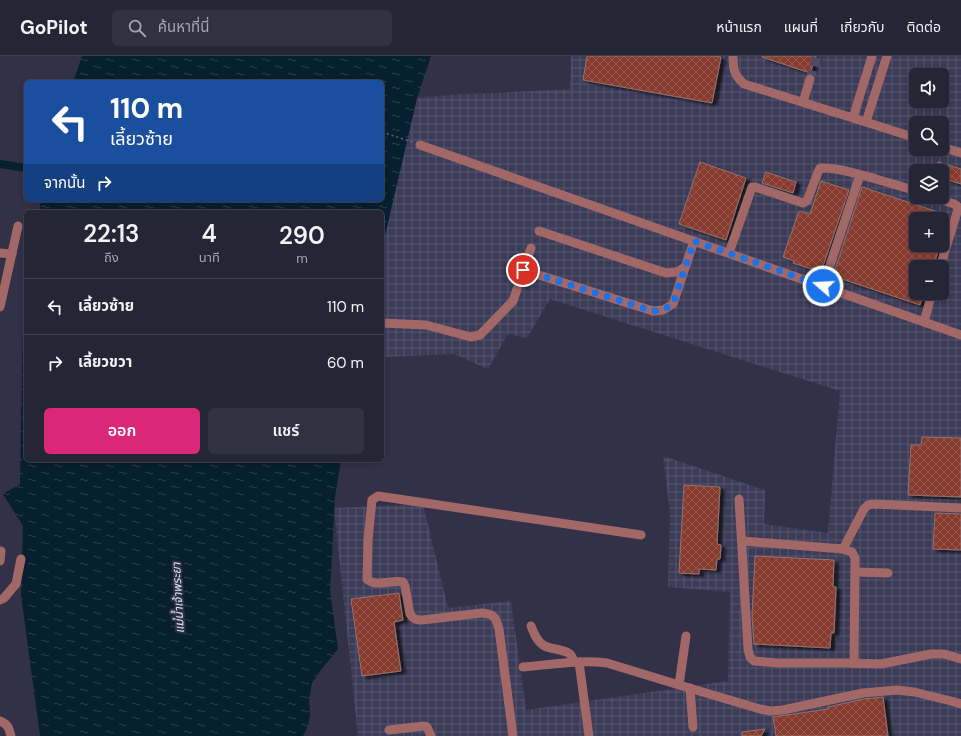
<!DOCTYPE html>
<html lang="th">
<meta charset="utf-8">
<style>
body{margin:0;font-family:"DM Sans","Noto Sans Thai",sans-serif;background:#323142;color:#f1f3f6;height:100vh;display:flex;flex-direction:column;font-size:15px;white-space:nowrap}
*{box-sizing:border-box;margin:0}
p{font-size:13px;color:#a4a5ad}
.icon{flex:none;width:22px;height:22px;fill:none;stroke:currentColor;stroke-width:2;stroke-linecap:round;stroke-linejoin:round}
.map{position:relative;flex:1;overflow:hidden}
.panel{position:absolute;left:24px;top:154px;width:360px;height:252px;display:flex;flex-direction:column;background:#262536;border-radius:6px;box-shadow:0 2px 6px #0003,0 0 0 1px #424251}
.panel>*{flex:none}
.hud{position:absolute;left:24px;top:24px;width:360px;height:122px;border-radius:6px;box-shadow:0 2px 6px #0003,0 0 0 1px #424251;background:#1a4fa0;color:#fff;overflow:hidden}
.tools{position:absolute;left:909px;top:12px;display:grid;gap:8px}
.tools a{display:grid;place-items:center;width:40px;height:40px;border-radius:6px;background:#262536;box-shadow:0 2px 6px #0003,0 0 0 1px #424251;font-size:20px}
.pin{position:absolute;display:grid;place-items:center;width:34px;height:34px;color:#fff;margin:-17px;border:2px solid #fff;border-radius:50%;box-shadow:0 1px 4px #0007}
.me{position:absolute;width:44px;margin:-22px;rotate:289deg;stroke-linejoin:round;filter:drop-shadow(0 0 3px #0008)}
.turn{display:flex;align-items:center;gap:14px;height:84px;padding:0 20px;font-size:18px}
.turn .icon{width:52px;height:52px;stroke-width:2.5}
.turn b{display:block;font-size:28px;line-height:34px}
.then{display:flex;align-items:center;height:38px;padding:0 20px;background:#0003;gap:8px;font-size:15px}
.eta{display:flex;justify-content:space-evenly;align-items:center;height:68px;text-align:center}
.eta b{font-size:24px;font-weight:600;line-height:28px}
.cta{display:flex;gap:8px;margin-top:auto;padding:8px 20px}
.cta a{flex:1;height:46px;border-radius:6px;background:#db2777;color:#fff;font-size:16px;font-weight:600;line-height:46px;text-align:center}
.cta a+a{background:#323142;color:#f1f3f6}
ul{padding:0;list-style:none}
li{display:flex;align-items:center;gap:12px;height:56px;padding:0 20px;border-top:1px solid #424251}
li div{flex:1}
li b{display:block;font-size:15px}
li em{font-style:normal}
header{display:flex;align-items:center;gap:24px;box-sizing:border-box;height:56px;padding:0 20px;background:#262536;border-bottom:1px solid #424251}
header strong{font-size:19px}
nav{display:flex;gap:22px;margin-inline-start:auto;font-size:14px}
.search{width:280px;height:36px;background:#323142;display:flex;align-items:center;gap:10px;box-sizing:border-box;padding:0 14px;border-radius:6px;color:#a4a5ad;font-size:15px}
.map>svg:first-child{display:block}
</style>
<header>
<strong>GoPilot</strong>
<div class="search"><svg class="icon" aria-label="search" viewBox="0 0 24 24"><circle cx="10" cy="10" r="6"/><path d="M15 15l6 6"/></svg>ค้นหาที่นี่</div>
<nav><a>หน้าแรก</a><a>แผนที่</a><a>เกี่ยวกับ</a><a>ติดต่อ</a></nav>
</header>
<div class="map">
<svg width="961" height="680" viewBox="0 0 961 680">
<defs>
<pattern id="industrial-grid" width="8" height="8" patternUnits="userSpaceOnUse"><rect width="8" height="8" fill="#3c3b58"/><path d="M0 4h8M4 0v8" fill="none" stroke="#585770"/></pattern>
<pattern id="water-ripples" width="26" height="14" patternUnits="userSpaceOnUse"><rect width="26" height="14" fill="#06202f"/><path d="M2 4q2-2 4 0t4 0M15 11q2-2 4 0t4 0" fill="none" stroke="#2a404d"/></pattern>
<pattern id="building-cross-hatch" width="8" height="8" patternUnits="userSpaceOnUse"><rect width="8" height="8" fill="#863b2f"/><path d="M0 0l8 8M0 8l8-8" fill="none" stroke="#97574d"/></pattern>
<filter id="shadow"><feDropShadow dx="4.5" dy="2.5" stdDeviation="1" flood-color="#0009"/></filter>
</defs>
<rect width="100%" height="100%" fill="#323148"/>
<!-- industrial -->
<path fill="url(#industrial-grid)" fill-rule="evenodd" d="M 571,0 L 961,0 L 961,680 L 358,680 L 334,452 L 423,448 L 448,552 L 511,545 L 526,654 L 728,625 L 730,536 L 668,531 L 670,457 L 663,400 L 765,434 L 764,468 L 828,477 L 840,335 L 550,243 L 527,282 L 508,278 L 488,313 L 454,298 L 382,301 L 382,193 L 417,42 L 462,38 L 496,37 L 570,33 ZM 916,19 L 942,19 L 942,45 L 916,45 ZM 916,67 L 942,67 L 942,93 L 916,93 ZM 916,115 L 942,115 L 942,141 L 916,141 ZM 916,163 L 942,163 L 942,189 L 916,189 ZM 916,211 L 942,211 L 942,237 L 916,237 Z"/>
<!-- water -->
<g fill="url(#water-ripples)">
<path d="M 82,0 L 431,0 L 417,42 L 382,192 L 382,156 L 39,156 L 41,144 L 382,144 L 382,26 L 73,26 Z"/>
<path d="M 26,250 L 26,404 L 341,404 L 335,441 L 330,535 L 338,593 L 320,615 L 312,627 L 309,644 L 310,659 L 308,670 L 303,680 L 40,680 L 21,539 L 23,470 L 3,438 L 20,428 L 23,269 Z"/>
</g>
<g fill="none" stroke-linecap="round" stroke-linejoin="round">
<!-- canal -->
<path stroke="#06202f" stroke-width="8" d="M 0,108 L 26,112"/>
</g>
<!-- building -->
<g fill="url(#building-cross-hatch)" stroke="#92736d" filter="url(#shadow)">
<path d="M 587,0 L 713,0 L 721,1 L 712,47 L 583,24 Z"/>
<path d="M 762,0 L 816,0 L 810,17 L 762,1 Z"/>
<path d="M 700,106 L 746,122 L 726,184 L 679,168 Z"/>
<path d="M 938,106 L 961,113 L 961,128 L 942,122 L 942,115 L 935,115 Z"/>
<path d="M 766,116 L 796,126 L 793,137 L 762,127 Z"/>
<path d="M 821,125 L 849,134 L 821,216 L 793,207 L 794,205 L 783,201 L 799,155 L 810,158 Z"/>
<path d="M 862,131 L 950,160 L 943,179 L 942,179 L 942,163 L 916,163 L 916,189 L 940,189 L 933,211 L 916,211 L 916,237 L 924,237 L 920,249 L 833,220 Z"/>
<path d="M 922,381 L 961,382 L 961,441 L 908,439 L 911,389 L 921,389 Z"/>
<path d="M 684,429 L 720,431 L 717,488 L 721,489 L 720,503 L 717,503 L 716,514 L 699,513 L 699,518 L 679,517 Z"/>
<path d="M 935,457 L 961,458 L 961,494 L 933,493 Z"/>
<path d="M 755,500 L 834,504 L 833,531 L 836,531 L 835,555 L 834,577 L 831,577 L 830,592 L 754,588 L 752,560 Z"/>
<path d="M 399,537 L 403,564 L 394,566 L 401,615 L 362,620 L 351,543 Z"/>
<path d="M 883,641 L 888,680 L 776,680 L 773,661 L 828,653 L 828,651 L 864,643 Z"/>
<path d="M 765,673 L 761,680 L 742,680 L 742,676 Z"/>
</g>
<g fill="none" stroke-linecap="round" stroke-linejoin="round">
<!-- minor-tunnel -->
<path stroke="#4c4b61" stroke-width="9" stroke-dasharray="9 4.5" stroke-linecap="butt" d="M 810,23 L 817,0"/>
<!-- path -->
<g stroke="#67667b" stroke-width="1.5" stroke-dasharray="2 3" stroke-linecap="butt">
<path d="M 343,26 L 344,23"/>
<path d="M 382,76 L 412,86"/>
</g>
<!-- minor -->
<g stroke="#a26867" stroke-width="9">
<path d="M 733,0 C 733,13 734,19 744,28 L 853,62 L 916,82"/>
<path d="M 803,46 L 810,23"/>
<path d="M 853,62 L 872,0"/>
<path d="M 866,66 L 887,0"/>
<path d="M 420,89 L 961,279"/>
<path d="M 942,91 L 961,97"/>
<path d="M 933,141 L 954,148 L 957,150 L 958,153 L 940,211"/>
<path d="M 539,175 L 666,217 L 677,216 L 685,211"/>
<path d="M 0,197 L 12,198"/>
<path d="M 729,197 L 752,131 L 755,131 L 803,147 L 807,145 L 818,116 L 820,112 C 838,111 856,118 873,122 C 888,127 902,130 916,135"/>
<path d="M 523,214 L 653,255 L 663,254 L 673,248 L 694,185"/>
<path d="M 823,230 L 860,119"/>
<path d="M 0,251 L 18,170"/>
<path d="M 924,266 L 932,237"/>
<path d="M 382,267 L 426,269 L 471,281 L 480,279 L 513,245 L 531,192"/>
<path d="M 739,443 L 748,593 L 750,601 L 754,605 L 779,607 L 846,607 L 881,608 L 931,598 L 944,598 L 961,603"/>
<path d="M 742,485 L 843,493 L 852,496 L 855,502 L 854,607"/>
<path d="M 843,493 L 864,453 L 868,449 L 874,448 L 961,452"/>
<path d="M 0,505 L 1,495"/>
<path d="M 855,516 L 888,517"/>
<path d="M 0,544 L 4,542 L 16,528 L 21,503"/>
<path d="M 531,570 C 534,577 536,584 543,589 C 550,594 562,592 570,598 C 572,600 573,603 574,606"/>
<path d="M 579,606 L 589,680"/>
<path d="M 523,611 C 551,609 579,603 607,607 L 679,629 L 760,653 L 770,655 L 783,654 L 863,637 L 897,634 L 914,636 L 951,645 L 961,648"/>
<path d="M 679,629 L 686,580"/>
<path d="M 690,632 L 693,671"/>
<path d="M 0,665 C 8,668 9,672 11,680"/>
<path d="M 389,674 L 424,670 L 427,671 L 431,680"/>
<path d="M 513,680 L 499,573 C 496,562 495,558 482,557 L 422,564 C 416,564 413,563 410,558 L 405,530 L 403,526 C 392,523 376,532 367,523 L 368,484 L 372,444 L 378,440 L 641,479"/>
</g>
</g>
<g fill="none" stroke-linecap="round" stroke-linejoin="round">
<!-- route -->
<path stroke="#1a73e8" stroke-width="7" stroke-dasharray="0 12.6" d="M 523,214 L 653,255 L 663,254 L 673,248 L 694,185 L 823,230"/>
</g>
<g text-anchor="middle" stroke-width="4" stroke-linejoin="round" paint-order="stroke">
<!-- water labels -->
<g font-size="12" font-style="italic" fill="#d2e5f2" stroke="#323148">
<text transform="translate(178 542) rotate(-93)" y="4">แม่น้ำเจ้าพระยา</text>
</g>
</g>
</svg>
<div class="tools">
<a><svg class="icon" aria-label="sound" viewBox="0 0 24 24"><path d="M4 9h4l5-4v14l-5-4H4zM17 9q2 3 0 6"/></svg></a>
<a><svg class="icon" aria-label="search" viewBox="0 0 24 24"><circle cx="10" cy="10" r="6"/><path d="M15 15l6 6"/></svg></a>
<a><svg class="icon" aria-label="layers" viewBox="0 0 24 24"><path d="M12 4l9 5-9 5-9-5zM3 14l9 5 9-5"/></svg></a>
<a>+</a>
<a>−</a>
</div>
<div class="pin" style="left:523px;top:214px;background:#d93025"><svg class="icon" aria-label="arrive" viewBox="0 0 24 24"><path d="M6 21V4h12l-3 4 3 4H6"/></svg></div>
<svg class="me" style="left:823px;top:230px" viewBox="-20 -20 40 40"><circle r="17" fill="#1a73e8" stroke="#fff" stroke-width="3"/><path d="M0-11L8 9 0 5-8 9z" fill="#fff"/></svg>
<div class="hud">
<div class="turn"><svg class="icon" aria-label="left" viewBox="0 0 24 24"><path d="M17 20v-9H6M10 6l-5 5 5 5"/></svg><div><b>110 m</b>เลี้ยวซ้าย</div></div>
<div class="then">จากนั้น<svg class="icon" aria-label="right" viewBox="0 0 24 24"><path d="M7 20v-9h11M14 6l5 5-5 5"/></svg></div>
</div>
<section class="panel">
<div class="eta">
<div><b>22:13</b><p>ถึง</p></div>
<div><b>4</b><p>นาที</p></div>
<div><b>290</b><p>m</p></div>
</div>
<ul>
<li><svg class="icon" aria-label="left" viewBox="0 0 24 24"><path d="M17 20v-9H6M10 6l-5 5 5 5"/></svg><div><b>เลี้ยวซ้าย</b></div><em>110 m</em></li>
<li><svg class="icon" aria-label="right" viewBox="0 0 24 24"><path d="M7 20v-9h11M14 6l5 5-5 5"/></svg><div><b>เลี้ยวขวา</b></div><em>60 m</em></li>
</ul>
<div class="cta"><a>ออก</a><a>แชร์</a></div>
</section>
</div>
